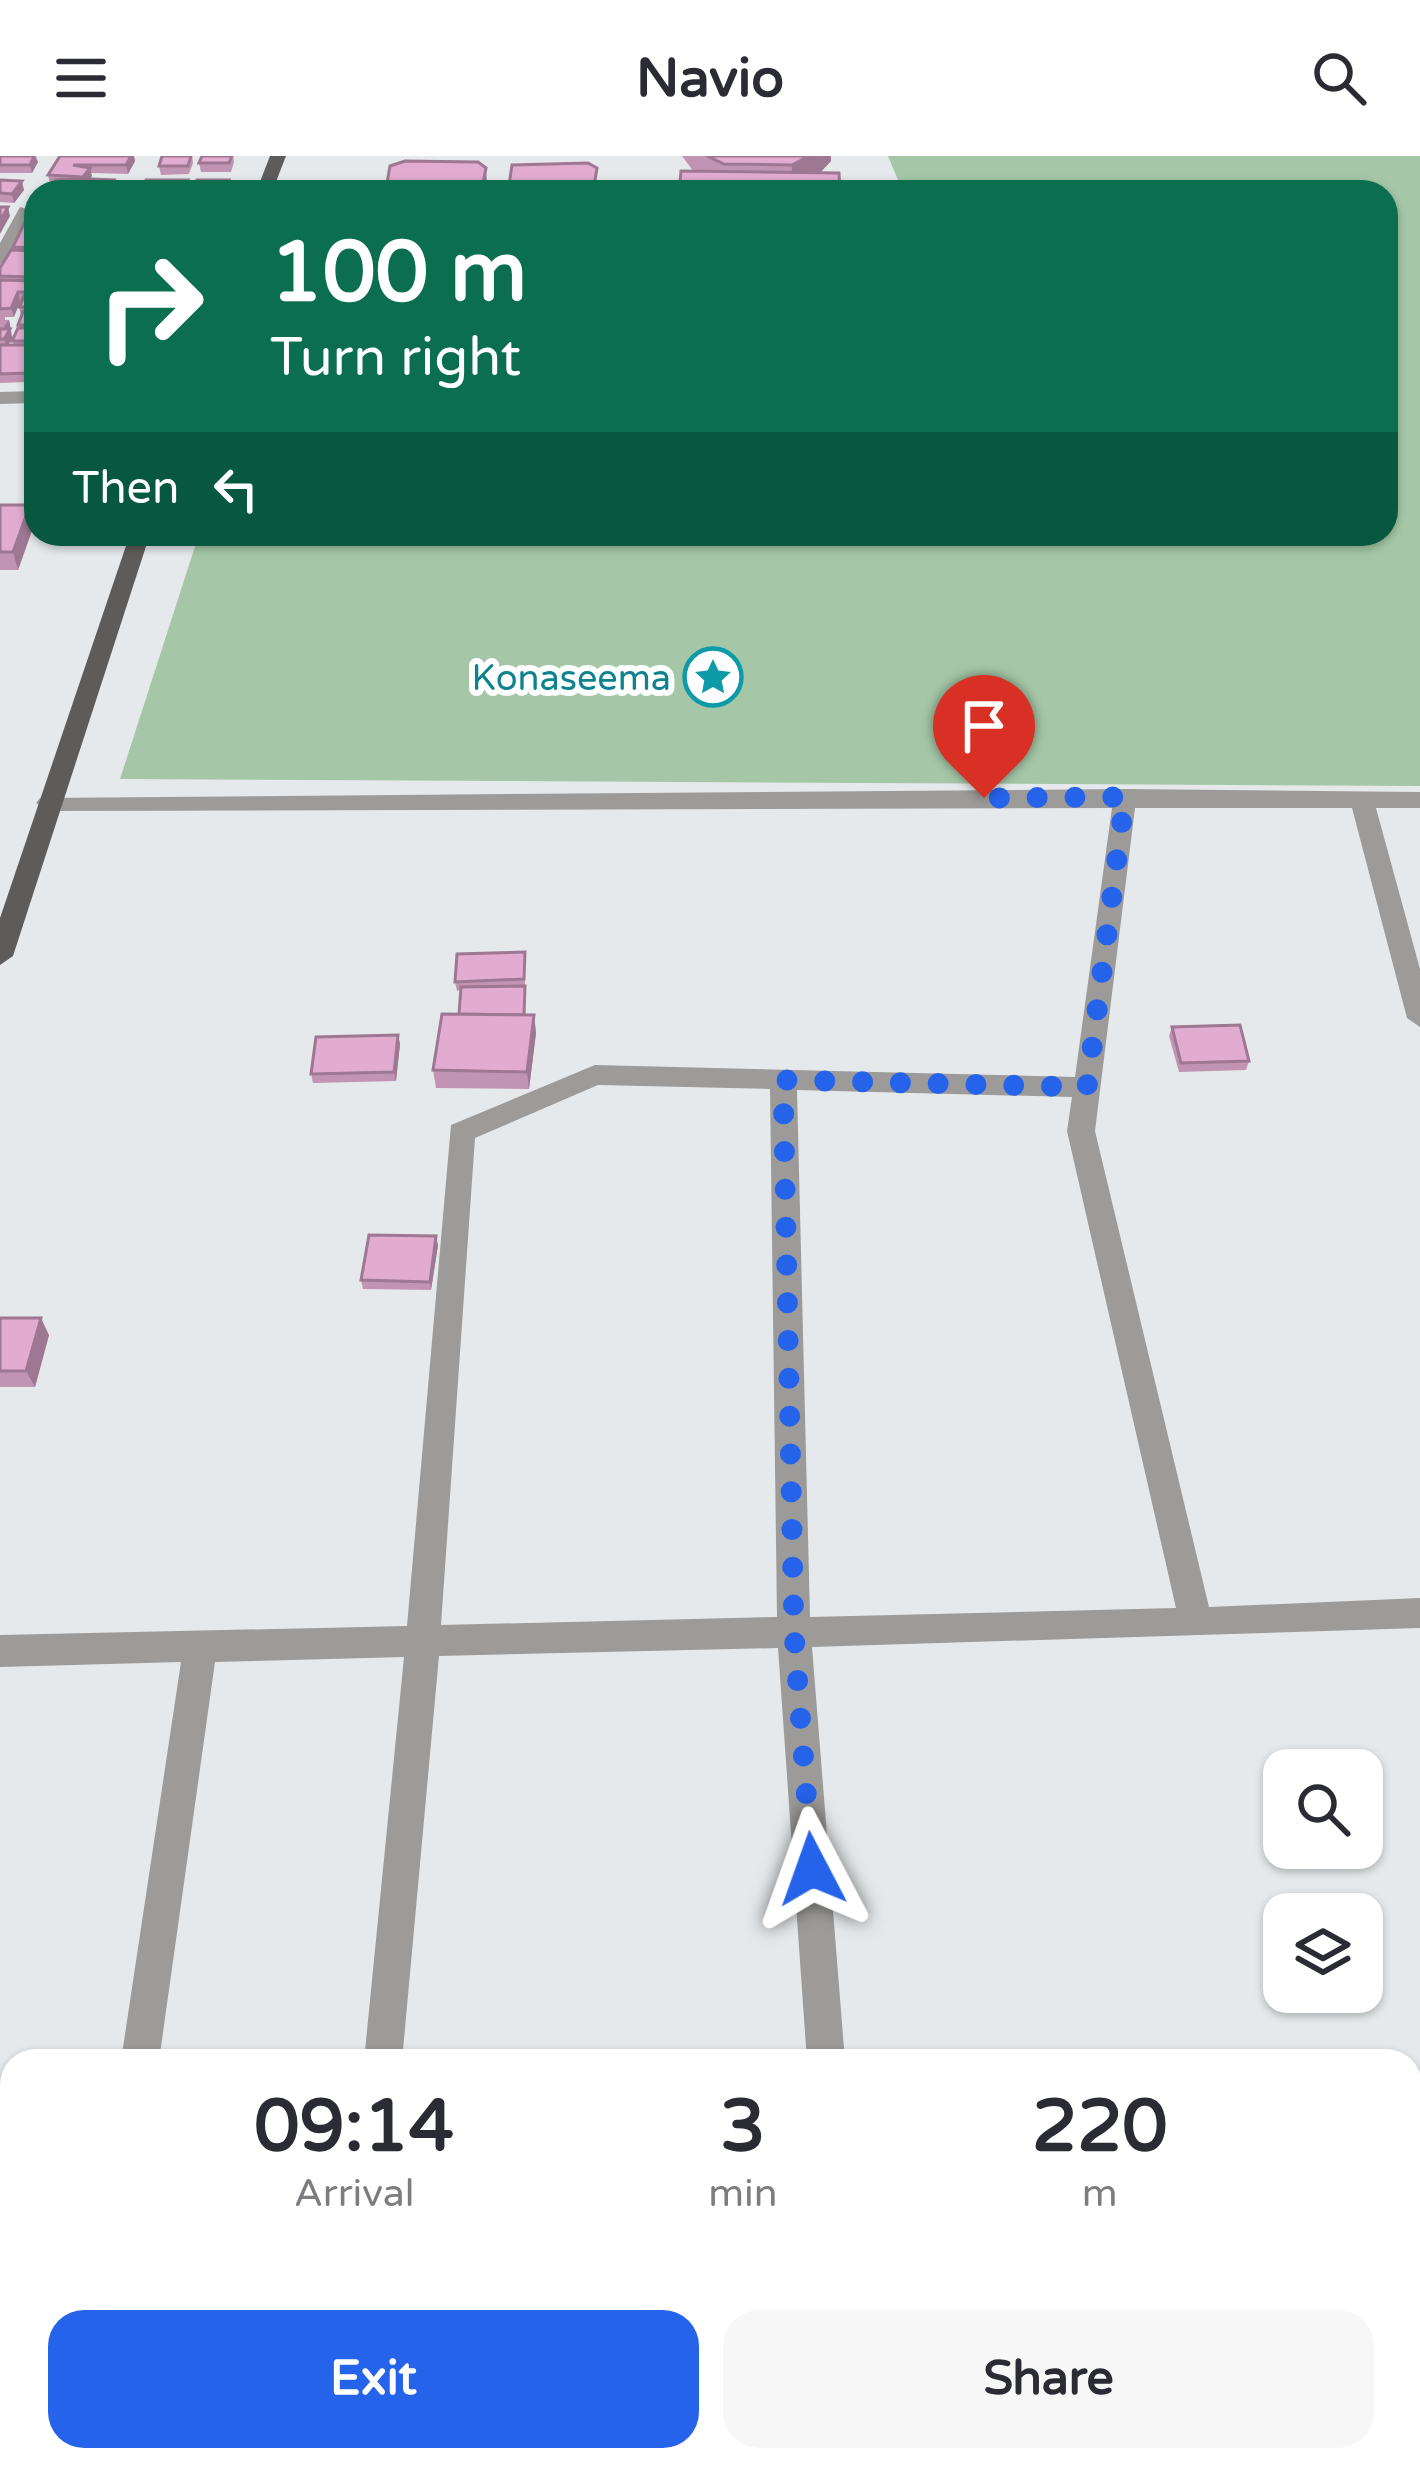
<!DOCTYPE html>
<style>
body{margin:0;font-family:"Varela Round",sans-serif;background:#f7f7f7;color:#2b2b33;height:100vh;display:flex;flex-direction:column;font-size:45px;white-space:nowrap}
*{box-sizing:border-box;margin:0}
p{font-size:39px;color:#7c7c81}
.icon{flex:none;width:66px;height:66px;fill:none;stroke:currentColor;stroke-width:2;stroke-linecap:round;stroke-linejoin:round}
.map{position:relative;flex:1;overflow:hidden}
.panel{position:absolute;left:0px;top:1893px;width:1422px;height:423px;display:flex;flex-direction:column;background:#fff;border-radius:36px 36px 0 0;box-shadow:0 3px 9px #0004}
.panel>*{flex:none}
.hud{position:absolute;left:24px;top:24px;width:1374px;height:366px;border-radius:36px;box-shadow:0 3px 9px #0004;background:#0b6e4f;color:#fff;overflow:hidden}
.buttons{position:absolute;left:1263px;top:1593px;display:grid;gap:24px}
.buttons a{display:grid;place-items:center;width:120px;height:120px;border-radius:24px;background:#fff;box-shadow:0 3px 9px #0004;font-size:60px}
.pin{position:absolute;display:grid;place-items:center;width:102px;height:102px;color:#fff;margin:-123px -51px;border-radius:50% 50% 50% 0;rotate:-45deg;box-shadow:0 0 12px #0007}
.pin .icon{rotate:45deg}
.me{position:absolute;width:132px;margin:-66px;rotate:356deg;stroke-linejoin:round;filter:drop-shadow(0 0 9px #0008)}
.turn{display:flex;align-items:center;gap:42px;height:252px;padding:0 48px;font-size:54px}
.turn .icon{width:156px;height:156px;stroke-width:2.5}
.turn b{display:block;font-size:84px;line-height:102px}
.then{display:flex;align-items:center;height:114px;padding:0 48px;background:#0003;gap:24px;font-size:45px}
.eta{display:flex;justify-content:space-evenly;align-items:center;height:204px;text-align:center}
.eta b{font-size:72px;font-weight:700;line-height:84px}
.primary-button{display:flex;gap:24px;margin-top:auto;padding:24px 48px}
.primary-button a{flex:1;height:138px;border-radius:36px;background:#2563eb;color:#fff;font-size:48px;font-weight:700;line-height:138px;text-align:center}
.primary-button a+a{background:#f7f7f7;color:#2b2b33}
header{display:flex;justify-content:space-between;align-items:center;height:156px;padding:0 48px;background:#fff;font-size:54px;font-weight:700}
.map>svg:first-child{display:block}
</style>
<header><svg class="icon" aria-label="menu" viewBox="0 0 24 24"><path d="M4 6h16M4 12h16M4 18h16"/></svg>Navio<svg class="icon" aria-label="search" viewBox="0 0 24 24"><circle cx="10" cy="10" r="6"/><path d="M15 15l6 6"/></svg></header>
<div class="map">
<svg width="1420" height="2314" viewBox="0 0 1420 2314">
<rect width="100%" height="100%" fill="#e6e9eb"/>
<!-- green -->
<path fill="#a5c7a7" d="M 888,0 L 1420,0 L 1420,630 L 120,623 L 199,378 L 1386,378 L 1386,36 L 903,36 Z"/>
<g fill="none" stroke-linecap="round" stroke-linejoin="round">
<!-- street -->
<g fill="#9c9b9a" fill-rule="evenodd">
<path d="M 20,51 L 34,55 L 9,103 L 0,108 L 0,87 Z"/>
<path d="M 36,235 L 36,247 L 0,248 L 0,236 Z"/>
<path d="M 1125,633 L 1420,636 L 1420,652 L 1376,652 L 1420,813 L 1420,871 L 1407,862 L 1352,652 L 1135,652 L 1095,975 L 1209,1451 L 1420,1442 L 1420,1472 L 812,1491 L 845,1905 L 807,1905 L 778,1492 L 439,1500 L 402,1905 L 364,1905 L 404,1501 L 215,1506 L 159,1905 L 121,1905 L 181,1506 L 0,1511 L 0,1479 L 407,1470 L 451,969 L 595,909 L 1075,921 L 1112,652 L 48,655 L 36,647 L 40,642 ZM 598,929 L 770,933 L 777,1461 L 441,1469 L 475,982 ZM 797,934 L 1072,941 L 1067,975 L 1176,1452 L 810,1461 Z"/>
<path d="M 60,2304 L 104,2304 L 103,2314 L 59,2314 Z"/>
<path d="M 323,2304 L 367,2304 L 366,2314 L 322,2314 Z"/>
<path d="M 818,2304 L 862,2304 L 863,2314 L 819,2314 Z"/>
</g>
<!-- primary -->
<g fill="#5e5b5b" fill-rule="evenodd">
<path d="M 270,0 L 286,0 L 272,36 L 256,36 Z"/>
<path d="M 130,378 L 150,378 L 13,800 L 0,809 L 0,762 Z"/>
</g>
</g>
<!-- wall -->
<g fill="#c294b3" fill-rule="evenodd">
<path d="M 0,0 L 36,0 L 38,6 L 32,17 L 0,17 Z"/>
<path d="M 60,0 L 134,0 L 135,5 L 128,18 L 91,17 L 90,23 L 114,24 L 116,32 L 115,36 L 51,36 L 54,28 L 50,27 L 48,19 Z"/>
<path d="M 162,0 L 192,0 L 193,7 L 189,18 L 161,19 L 159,10 Z"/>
<path d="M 202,0 L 233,0 L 234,6 L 231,16 L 201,16 L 199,7 Z"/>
<path d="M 682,0 L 831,0 L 831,5 L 820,16 L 694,16 Z"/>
<path d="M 486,12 L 486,36 L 386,36 L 386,33 Z"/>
<path d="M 0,24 L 24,34 L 14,47 L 0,46 Z"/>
<path d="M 36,51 L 36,210 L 29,226 L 0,227 L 0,112 L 14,94 L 13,91 ZM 20,145 L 19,151 L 21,159 L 19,172 L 12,185 L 14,189 L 8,189 L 12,182 L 11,173 L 9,164 L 5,164 L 5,161 L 14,161 Z"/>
<path d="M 0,349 L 30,349 L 35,366 L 18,414 L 0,414 Z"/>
<path d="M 525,796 L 525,859 L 534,859 L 536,877 L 529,933 L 436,932 L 433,914 L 459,858 L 460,834 L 457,835 L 455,826 Z"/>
<path d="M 1172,871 L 1249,905 L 1246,914 L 1179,916 L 1169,880 Z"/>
<path d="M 398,879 L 400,888 L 396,925 L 313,927 L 311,918 Z"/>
<path d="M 438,1089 L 431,1134 L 363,1133 L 361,1124 Z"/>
<path d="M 0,1162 L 49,1179 L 35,1231 L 0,1231 Z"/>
</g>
<!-- shaded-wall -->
<g fill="#9e7892">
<path d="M 34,0 L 38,6 L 32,17 L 30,9 Z"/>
<path d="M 131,0 L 134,0 L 135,5 L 128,18 L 126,9 Z"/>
<path d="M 809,0 L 831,0 L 831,5 L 819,18 L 791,32 L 792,9 Z"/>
<path d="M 90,12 L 92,20 L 86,29 L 83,21 Z"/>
<path d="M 486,12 L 487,28 L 486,36 L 482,36 Z"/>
<path d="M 22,25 L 24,34 L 14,47 L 12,38 Z"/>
<path d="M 8,51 L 10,60 L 0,78 L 0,65 Z"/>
<path d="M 18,136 L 20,145 L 14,161 L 11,152 Z"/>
<path d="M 9,164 L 12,182 L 7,192 L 4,183 L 7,178 L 4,170 Z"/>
<path d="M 36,194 L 36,210 L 29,226 L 27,217 Z"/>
<path d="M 30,349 L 35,366 L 18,414 L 13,396 Z"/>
<path d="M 534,859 L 536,877 L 529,933 L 527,916 Z"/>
<path d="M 398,879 L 400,888 L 396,925 L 394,916 Z"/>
<path d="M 436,1080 L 438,1089 L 431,1134 L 430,1126 Z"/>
<path d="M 41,1162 L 49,1179 L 35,1231 L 26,1215 Z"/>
<path d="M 12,2304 L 25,2304 L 24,2314 L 11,2314 Z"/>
</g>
<!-- building -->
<g fill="#e2acd0" stroke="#9e7892" stroke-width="3">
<path d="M 0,0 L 34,0 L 30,9 L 0,9 Z"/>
<path d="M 60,0 L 131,0 L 126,9 L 73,9 L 90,12 L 83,21 L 48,19 Z"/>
<path d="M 162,0 L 191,0 L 188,10 L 159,10 Z"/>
<path d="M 202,0 L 232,0 L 229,7 L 199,7 Z"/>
<path d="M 707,0 L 809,0 L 792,9 L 724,8 Z"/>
<path d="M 405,5 L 478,6 L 486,12 L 482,32 L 386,33 L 390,10 Z"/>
<path d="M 588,7 L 597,12 L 593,36 L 508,36 L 512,9 Z"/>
<path d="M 681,15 L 839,17 L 840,36 L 679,36 Z"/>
<path d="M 84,23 L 79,36 L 51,36 L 56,24 Z"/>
<path d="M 90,23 L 114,24 L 108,36 L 83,36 Z"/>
<path d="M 0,24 L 22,25 L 12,38 L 0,37 Z"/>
<path d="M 146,24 L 188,24 L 184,36 L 142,36 Z"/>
<path d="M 197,24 L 229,24 L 225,35 L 193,35 Z"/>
<path d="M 0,51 L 8,51 L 0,65 Z"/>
<path d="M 32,51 L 36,51 L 36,92 L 13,91 Z"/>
<path d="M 11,94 L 36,95 L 36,112 L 30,121 L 0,120 L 0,112 Z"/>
<path d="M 0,124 L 36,125 L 36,151 L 19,151 L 26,136 L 18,136 L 11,152 L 0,153 Z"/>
<path d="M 36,155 L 36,169 L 18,169 L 23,156 Z"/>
<path d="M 18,172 L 36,172 L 36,185 L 12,185 Z"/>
<path d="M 0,173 L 10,173 L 4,183 L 0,183 Z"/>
<path d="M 0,189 L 36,189 L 36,194 L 27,217 L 0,218 Z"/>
<path d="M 0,349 L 30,349 L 13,396 L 0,396 Z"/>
<path d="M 525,796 L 524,823 L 455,826 L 457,798 Z"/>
<path d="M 525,830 L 524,859 L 459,858 L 461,831 Z"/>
<path d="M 442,858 L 534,859 L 527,916 L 433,914 Z"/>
<path d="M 1240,869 L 1249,905 L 1181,907 L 1172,871 Z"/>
<path d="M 398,879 L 394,916 L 311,918 L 316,881 Z"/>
<path d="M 369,1079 L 436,1080 L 430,1126 L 361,1124 Z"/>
<path d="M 0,1162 L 41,1162 L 26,1215 L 0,1215 Z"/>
<path d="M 12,2246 L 11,2314 L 0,2314 L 0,2247 Z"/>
</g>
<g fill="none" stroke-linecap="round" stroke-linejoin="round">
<!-- route -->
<path stroke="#2563eb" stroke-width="21" stroke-dasharray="0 37.8" d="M 812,1713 L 794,1477 L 783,924 L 1087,931 L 1125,641 L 984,642"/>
</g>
<!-- icons -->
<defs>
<g id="sight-ring" transform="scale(3)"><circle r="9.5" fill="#fff" stroke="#0f9aa8" stroke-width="1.5"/><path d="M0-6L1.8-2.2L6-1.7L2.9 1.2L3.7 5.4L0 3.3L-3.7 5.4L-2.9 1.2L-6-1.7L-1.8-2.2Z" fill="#0f9aa8"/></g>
</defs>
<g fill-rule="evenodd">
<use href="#sight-ring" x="713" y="521"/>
</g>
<g text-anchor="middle" stroke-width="12" stroke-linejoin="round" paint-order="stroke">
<!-- far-culture labels -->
<g font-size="36" fill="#0d838f" stroke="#fff" text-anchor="end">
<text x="671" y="534">Konaseema</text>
</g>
</g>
</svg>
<div class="buttons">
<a><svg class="icon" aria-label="search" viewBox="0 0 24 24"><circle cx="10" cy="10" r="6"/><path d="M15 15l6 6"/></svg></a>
<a><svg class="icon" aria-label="layers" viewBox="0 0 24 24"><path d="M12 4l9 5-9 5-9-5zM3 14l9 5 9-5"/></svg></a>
</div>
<div class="pin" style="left:984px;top:642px;background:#d93025"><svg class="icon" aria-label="arrive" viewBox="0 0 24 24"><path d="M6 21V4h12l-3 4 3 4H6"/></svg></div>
<svg class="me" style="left:812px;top:1713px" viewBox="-20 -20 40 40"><path d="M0-17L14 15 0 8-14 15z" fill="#2563eb" stroke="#fff" stroke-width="4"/></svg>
<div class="hud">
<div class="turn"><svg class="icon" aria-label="right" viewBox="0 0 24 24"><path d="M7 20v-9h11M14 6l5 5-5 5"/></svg><div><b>100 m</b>Turn right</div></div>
<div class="then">Then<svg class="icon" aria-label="left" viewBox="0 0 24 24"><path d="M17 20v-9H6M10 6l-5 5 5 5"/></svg></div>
</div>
<section class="panel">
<div class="eta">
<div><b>09:14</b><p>Arrival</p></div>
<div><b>3</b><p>min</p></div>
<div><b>220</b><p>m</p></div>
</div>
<div class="primary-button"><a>Exit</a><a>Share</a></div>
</section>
</div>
